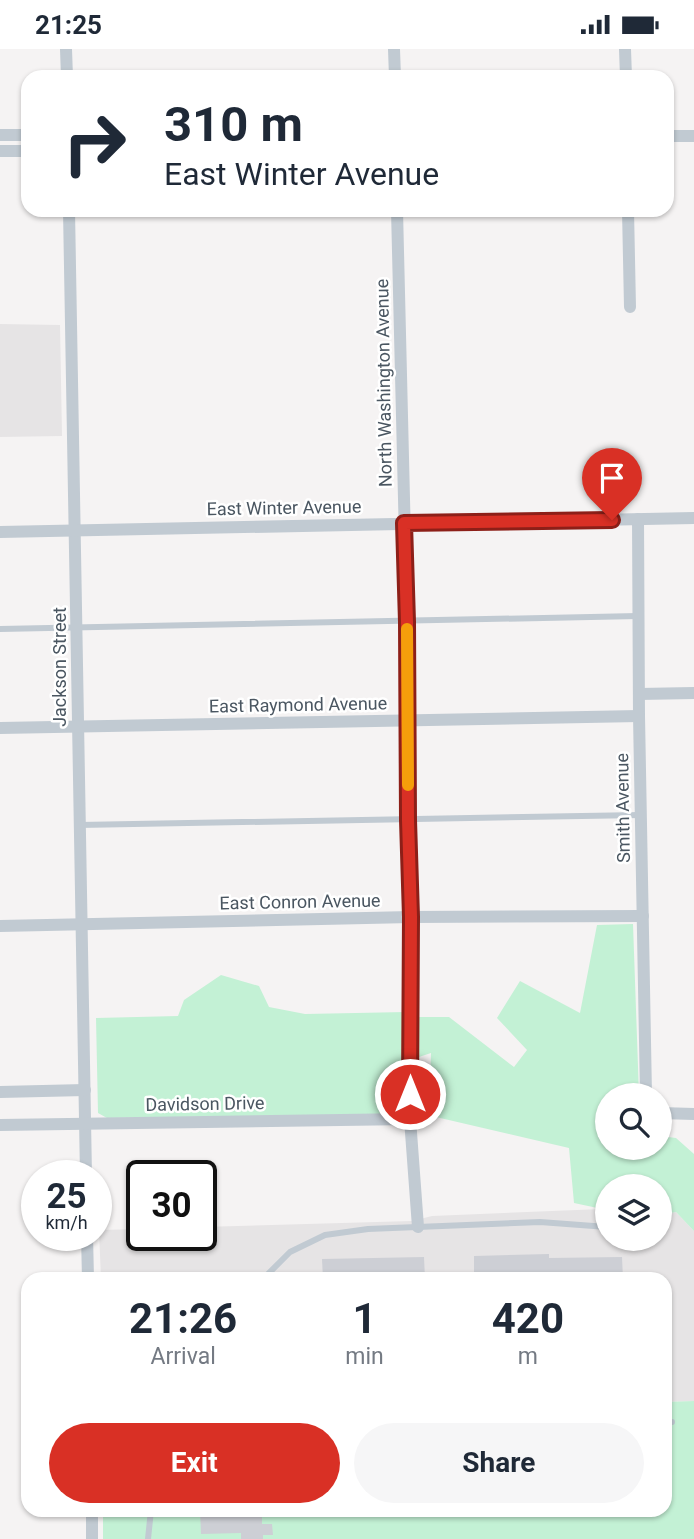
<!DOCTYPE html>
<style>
body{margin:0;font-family:Roboto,sans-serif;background:#f6f6f7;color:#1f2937;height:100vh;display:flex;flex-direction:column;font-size:26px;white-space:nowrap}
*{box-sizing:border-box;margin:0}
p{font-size:23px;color:#747a83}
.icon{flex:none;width:38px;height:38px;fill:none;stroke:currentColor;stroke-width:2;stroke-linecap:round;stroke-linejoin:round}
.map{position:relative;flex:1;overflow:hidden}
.side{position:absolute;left:21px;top:1223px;width:651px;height:245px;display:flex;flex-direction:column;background:#fff;border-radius:21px;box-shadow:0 2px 5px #0004}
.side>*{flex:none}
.top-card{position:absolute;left:21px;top:21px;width:653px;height:147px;border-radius:21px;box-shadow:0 2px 5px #0004;background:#fff;color:#1f2937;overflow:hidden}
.tools{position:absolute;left:595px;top:1034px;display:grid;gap:14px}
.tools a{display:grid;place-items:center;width:77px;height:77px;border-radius:50%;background:#fff;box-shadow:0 2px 5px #0004;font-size:35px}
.speed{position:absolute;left:21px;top:1111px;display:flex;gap:14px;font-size:35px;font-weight:700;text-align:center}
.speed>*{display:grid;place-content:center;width:91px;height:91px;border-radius:50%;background:#fff;box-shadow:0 2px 5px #0004;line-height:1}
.speed small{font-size:18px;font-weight:400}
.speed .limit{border:4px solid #111;border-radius:10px;background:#fff;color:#111}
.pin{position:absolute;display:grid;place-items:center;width:60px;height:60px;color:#fff;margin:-72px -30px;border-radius:50% 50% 50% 0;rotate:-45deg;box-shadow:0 0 7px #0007}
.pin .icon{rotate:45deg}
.me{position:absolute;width:77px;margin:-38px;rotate:0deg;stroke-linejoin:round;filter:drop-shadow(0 0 5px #0008)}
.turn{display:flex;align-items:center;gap:24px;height:147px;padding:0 28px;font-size:32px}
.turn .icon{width:91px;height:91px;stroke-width:2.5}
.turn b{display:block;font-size:49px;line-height:60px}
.eta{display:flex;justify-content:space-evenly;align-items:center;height:119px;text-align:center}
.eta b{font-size:42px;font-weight:700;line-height:49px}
.cta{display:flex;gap:14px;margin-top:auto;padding:14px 28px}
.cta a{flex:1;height:80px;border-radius:42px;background:#d93025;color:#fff;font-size:28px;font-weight:700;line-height:80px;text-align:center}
.cta a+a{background:#f6f6f7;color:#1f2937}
.status{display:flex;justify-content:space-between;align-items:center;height:49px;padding:0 35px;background:#fff;direction:ltr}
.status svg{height:19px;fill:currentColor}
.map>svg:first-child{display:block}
</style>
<div class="status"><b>21:25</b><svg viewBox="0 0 49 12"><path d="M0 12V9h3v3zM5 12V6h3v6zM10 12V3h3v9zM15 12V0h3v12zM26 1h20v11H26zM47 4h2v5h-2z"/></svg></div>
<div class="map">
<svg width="694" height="1490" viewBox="0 0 694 1490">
<rect width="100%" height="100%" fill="#f5f3f3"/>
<!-- education -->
<g fill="#e6e4e5">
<path d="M 0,275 L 60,276 L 62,387 L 0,388 Z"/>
<path d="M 602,1160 L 607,1161 L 607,1190 L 660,1190 L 660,1166 L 676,1163 L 694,1182 L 694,1352 L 665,1353 L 665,1230 L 101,1230 L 99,1181 L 142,1180 L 142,1186 L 201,1186 L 201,1178 L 412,1172 L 432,1167 Z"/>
</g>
<!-- green -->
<g fill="#c3f1d5">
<path d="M 633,875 L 639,1046 L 607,1046 L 607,1099 L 660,1099 L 660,1087 L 676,1089 L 694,1105 L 694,1182 L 676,1163 L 660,1166 L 660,1138 L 607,1138 L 607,1161 L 574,1154 L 569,1099 L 423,1065 L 419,1035 L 430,1035 L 431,1004 L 419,1008 L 419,968 L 449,968 L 514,1018 L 527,1001 L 497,969 L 520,932 L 580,964 L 597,876 Z"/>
<path d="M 221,926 L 259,937 L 269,958 L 305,965 L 406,963 L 405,1054 L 395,1065 L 107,1069 L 98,1064 L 96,969 L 178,967 L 184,951 Z"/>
<path d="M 694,1352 L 694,1490 L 103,1490 L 103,1461 L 665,1461 L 665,1353 Z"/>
</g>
<!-- building -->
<g fill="#cdcfd5">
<path d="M 549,1205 L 549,1209 L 622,1208 L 623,1230 L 523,1230 L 523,1225 L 498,1226 L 498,1230 L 474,1230 L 474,1207 Z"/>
<path d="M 424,1208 L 425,1230 L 323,1230 L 322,1210 Z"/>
<path d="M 200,1461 L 262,1461 L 262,1475 L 272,1475 L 273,1486 L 263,1486 L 263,1490 L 241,1490 L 241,1484 L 201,1485 Z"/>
</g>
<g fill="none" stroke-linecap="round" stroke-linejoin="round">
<!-- service -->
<g stroke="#c1cad2" stroke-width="6">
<path d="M 0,580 L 638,567"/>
<path d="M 79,776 L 641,766"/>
<path d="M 263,1230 L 290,1203 L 325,1186 L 368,1180 L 540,1173 L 607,1178"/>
<path d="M 665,1373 L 672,1373"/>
<path d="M 148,1490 L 151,1461"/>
</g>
<!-- minor -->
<g stroke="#c1cad2" stroke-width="12">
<path d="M 66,0 L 67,28"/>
<path d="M 394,0 L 395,28"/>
<path d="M 625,0 L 626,28"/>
<path d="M 0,86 L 28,86"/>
<path d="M 667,87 L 694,87"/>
<path d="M 0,102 L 28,102"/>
<path d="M 69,161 L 86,1127"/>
<path d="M 397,161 L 407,573 L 408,770 L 411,868 L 410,1070 L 418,1178"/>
<path d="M 628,161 L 630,258"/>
<path d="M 638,470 L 639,667 L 646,1046"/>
<path d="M 0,483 L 694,469"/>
<path d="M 639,645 L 694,644"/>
<path d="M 0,679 L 639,667"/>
<path d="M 0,877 L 411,868 L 643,867"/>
<path d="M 0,1043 L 85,1041"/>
<path d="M 660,1064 L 694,1065"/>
<path d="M 0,1076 L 410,1070"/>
<path d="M 87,1186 L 88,1230"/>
<path d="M 92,1461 L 92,1490"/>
</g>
</g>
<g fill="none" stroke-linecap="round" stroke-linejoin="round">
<!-- route casing -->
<g stroke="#8d1f18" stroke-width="18">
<path id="route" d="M 410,1045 L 411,868 L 408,771 L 407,573 L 404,474 L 612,471"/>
</g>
<!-- route -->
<use href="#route" stroke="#d93025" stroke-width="12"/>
<!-- slow -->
<path stroke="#f59e0b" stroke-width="12" d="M 407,580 L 408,736"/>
</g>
<g text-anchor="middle" stroke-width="5" stroke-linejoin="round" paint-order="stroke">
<!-- street labels -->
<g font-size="18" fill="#4a5661" stroke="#fff">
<text transform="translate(384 334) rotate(-91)" y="6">North Washington Avenue</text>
<text transform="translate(284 459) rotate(-1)" y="6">East Winter Avenue</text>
<text transform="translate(60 618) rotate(-90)" y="6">Jackson Street</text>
<text transform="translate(298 656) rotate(-1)" y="6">East Raymond Avenue</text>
<text transform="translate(623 759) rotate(-91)" y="6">Smith Avenue</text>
<text transform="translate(300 853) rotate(-1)" y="6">East Conron Avenue</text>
<text transform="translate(205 1055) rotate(-1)" y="6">Davidson Drive</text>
</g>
</g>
</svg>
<div class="tools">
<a><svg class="icon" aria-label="search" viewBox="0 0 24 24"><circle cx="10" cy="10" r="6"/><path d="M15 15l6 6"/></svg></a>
<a><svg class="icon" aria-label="layers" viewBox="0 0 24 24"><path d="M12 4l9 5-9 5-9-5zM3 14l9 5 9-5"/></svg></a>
</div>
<div class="speed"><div>25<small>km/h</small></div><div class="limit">30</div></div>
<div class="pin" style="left:612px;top:471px;background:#d93025"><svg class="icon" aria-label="arrive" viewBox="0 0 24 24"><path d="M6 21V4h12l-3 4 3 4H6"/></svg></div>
<svg class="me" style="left:410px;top:1045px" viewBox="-20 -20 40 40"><circle r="17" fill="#d93025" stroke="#fff" stroke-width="3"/><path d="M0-11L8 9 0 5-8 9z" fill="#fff"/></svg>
<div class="top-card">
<div class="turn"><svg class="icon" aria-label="right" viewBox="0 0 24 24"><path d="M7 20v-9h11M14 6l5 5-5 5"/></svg><div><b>310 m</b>East Winter Avenue</div></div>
</div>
<section class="side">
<div class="eta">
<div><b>21:26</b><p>Arrival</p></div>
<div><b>1</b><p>min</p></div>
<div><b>420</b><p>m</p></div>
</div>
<div class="cta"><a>Exit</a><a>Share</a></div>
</section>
</div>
